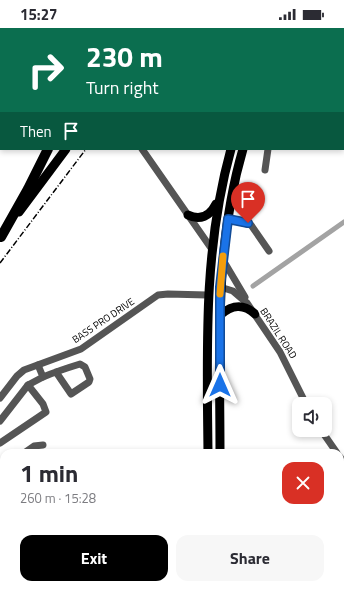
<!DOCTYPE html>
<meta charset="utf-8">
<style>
body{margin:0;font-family:"Titillium Web",sans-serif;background:#f7f7f7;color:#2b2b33;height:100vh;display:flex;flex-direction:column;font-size:15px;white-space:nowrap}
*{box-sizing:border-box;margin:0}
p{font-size:13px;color:#7c7c81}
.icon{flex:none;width:22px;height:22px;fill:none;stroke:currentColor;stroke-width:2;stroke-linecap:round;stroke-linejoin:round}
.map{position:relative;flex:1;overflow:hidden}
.sheet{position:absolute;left:0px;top:421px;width:344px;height:140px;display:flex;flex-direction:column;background:#fff;border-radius:12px 12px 0 0;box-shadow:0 2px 6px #0003}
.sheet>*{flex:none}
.guide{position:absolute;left:0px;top:0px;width:344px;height:122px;box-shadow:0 2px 6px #0003;background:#0b6e4f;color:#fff;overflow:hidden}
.fabs{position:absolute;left:292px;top:369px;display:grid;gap:8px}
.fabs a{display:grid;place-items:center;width:40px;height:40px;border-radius:8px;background:#fff;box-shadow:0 2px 6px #0003;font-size:20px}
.pin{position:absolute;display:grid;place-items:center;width:34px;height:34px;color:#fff;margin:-41px -17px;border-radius:50% 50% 50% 0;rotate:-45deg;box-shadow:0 0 4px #0007}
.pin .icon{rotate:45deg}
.me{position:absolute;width:44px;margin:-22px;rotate:0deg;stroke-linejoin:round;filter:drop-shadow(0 0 3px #0008)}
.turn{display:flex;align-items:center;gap:14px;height:84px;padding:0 20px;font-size:18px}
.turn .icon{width:52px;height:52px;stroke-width:2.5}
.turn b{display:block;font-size:28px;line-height:34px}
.then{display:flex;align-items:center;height:38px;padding:0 20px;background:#0003;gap:8px;font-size:15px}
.round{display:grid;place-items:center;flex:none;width:42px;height:42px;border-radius:12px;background:#f7f7f7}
.overview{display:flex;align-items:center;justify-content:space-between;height:68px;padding:0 20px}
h1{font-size:24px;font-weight:700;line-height:30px}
.cta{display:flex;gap:8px;margin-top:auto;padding:8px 20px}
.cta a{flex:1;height:46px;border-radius:12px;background:#000;color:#fff;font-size:16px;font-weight:700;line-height:46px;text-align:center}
.cta a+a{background:#f7f7f7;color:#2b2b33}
.status{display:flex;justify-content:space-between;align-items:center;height:28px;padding:0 20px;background:#fff;direction:ltr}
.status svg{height:11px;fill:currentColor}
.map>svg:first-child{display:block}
</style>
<div class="status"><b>15:27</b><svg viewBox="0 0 49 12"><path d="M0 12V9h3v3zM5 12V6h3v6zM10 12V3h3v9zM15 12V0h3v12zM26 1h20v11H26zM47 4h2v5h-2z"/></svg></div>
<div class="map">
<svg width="344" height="561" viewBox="0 0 344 561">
<rect width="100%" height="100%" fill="#fff"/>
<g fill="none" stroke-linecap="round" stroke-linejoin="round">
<!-- canal -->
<path stroke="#a3a3a3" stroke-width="5" d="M 253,258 L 344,194"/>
</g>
<!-- building -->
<g fill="#c4c4c4" stroke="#999">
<path d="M 41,557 L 93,557 L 93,561 L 41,560 Z"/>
<path d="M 106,557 L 141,557 L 144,561 L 109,561 Z"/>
</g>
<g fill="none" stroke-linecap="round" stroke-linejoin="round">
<!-- minor -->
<g stroke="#555" stroke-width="7">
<path d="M 0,23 L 1,24"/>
<path d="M 142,121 L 211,220"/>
<path d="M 265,142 L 268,121"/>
<path d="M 228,191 L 251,197 L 269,223"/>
<path d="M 223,232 L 245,269"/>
<path d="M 220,259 L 233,263 L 247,275 L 280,324 L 306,376"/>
<path d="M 43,349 C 55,344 67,340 80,336 L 85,339 L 90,351 L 89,354 L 71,366 L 56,344"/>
<path d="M 0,370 L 17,348 L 24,342 L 81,321 L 158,267 L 168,266 L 207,267"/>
<path d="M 0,393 L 28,357 L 43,349 L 38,337"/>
<path d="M 321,402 L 337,425"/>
<path d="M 0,415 L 46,384 L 43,376 L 28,357"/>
<path d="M 24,425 L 34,418 L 43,417"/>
<path d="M 340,429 L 344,435"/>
<path d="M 0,514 L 4,514"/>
<path d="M 0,520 L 4,520"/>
<path d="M 8,561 L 8,557"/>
<path d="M 98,561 L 98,557"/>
<path d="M 179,561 L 185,557"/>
</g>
<!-- major -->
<g stroke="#000" stroke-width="9">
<path d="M 30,1 L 30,0"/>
<path d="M 158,1 L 159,0"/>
<path d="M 277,1 L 278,0"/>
<path d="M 291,1 L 292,0"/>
<path d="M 0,39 L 1,38"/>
<path d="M 19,184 L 66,121"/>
<path d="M 188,187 C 200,193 210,188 216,176"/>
<path d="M 220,287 C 232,277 243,275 255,286"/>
<path d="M 208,425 C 207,322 203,222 231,121"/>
<path d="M 220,425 C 220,323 214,220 243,121"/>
<path d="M 208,561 L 208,557"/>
<path d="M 220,561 L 220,557"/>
</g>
<!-- highway -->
<g stroke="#000" stroke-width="10">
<path d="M 52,1 L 52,0"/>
<path d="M 59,1 L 60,0"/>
<path d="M 73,1 L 74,0"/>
<path d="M 122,1 L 123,0"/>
<path d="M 0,71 L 1,69"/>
<path d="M 0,92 L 1,90"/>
<path d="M 0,117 L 1,115"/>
<path d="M 1,209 L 28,161 L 48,121"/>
</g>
<!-- rail -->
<g stroke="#000" stroke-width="1.5" stroke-dasharray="6 2 1 2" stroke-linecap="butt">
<path d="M 177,1 L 178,0"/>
<path d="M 0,235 L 86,121"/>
</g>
</g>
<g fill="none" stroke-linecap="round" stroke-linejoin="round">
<!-- route casing -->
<g stroke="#114b97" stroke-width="10">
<path id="route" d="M 220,357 L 220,259 L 228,191 L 248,195"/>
</g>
<!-- route -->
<use href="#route" stroke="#1a73e8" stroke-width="7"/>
<!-- slow -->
<path stroke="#f59e0b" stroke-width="7" d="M 220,266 L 223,228"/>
</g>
<g text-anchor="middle" stroke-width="3.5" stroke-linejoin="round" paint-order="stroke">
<!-- street labels -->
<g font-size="10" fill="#000" stroke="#fff">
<text transform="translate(103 292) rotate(-34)" y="4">BASS PRO DRIVE</text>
<text transform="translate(279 305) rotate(57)" y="4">BRAZIL ROAD</text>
</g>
</g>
</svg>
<div class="fabs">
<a><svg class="icon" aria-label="sound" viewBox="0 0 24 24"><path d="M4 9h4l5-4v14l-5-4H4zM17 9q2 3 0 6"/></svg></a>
</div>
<div class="pin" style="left:248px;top:195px;background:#d93025"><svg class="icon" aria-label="arrive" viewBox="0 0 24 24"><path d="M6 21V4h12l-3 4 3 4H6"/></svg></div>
<svg class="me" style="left:220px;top:357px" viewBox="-20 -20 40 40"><path d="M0-17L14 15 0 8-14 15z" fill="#1a73e8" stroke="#fff" stroke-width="4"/></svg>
<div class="guide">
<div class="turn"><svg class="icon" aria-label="right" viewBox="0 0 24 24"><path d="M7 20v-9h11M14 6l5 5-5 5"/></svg><div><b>230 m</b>Turn right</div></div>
<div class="then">Then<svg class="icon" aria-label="arrive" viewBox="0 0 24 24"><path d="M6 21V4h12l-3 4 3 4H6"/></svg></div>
</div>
<section class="sheet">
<div class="overview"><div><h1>1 min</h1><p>260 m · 15:28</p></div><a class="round" style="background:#d93025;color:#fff"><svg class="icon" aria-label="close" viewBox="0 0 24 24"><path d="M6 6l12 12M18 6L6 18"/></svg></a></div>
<div class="cta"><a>Exit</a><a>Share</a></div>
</section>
</div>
